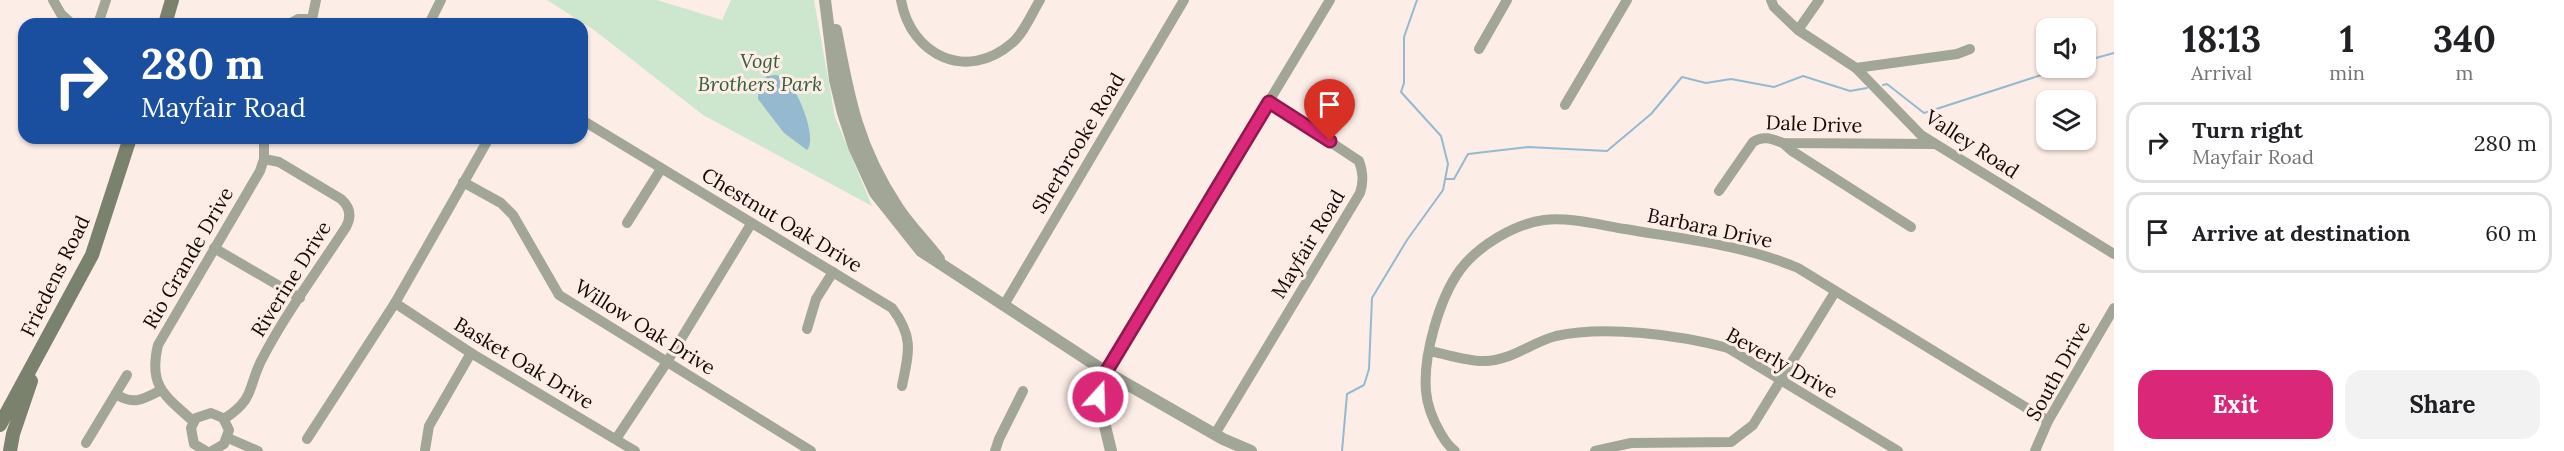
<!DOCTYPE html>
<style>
body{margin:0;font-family:Lora,serif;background:#f2f2f2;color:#202124;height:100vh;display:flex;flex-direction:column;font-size:22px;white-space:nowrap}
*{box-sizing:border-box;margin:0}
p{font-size:20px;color:#757577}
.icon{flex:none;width:33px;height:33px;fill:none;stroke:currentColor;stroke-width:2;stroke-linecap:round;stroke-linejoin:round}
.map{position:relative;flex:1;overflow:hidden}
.details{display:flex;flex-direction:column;background:#fff;width:450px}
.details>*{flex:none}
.guide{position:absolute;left:18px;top:18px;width:570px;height:126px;border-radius:18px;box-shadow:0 2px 4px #0004;background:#1a4fa0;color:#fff;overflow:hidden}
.tools{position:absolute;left:2036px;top:18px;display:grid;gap:12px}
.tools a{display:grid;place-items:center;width:60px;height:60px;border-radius:12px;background:#fff;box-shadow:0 2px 4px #0004;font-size:30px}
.pin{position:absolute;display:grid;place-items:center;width:51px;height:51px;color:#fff;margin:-62px -26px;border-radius:50% 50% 50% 0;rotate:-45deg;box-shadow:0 0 6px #0007}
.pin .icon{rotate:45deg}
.me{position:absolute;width:66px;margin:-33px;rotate:20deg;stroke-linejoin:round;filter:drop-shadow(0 0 4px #0008)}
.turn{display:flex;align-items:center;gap:21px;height:126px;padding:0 24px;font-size:27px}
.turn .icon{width:78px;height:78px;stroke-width:2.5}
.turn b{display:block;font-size:42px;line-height:51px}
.eta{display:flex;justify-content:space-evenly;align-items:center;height:102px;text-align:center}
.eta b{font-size:36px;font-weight:800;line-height:42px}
.button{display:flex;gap:12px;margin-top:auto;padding:12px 24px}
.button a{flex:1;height:69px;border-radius:18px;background:#db2777;color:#fff;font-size:24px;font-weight:800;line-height:69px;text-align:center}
.button a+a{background:#f2f2f2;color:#202124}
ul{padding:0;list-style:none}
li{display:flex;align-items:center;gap:18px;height:81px;margin:0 12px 9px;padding:0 12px;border:3px solid #e0e0e0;border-radius:18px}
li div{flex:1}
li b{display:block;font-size:22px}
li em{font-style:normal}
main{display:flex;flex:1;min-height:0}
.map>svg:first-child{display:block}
</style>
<main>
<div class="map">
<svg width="2114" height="451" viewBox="0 0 2114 451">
<rect width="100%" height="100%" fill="#fdede7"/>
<!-- green -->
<path fill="#cce7cd" d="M 547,0 L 657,0 L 722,20 L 731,0 L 814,0 L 835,117 L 872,206 L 703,115 L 594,30 Z"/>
<!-- water -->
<path fill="#95b9ce" d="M 776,75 C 779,76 782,77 785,79 C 797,87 818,138 807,150 L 784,133 L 758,99 L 758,89 L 762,81 L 767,76 Z"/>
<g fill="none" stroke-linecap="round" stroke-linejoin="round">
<!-- stream -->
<g stroke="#95b9ce" stroke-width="2">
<path d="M 2085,61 L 2114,53"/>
<path d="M 1883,85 L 1887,84 L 1924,113 L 2063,68"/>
<path d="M 1446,179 L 1454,179 L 1468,154 L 1528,147 L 1607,151 L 1651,114 L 1682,77 L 1706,83 L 1731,79 L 1774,87 L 1803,76 L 1850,91 L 1867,88"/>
<path d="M 1342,451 L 1347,394 L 1364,385 L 1369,369 L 1372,298 L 1407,240 L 1443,190 L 1448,164 L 1441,136 L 1401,92 L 1404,83 L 1404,37 L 1417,0"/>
</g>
<!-- minor -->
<g stroke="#a1a697" stroke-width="10">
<path d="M 53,0 L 61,14 L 72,24"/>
<path d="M 901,0 C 911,56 967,82 1012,43 C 1024,33 1032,13 1040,0"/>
<path d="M 1771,0 L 1774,7 L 1798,30 L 1856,68 L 1921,135 L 2114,254"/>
<path d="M 98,24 L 106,0"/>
<path d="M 289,24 L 298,19 L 311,19"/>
<path d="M 311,24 L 316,0"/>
<path d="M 429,24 L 441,0"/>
<path d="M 1798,30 L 1819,0"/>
<path d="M 1479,49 L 1507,0"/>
<path d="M 1856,68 L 1957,54 L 1970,49"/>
<path d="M 1565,105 L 1627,0"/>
<path d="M 582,120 L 892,308 C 914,337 909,352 902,386"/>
<path d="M 1783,143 L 1792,151 L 1911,227"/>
<path d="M 463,182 L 501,203 L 513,215 L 559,295 L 811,451"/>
<path d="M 1719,191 L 1753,142 C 1763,135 1772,139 1783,143 L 1934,144"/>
<path d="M 627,223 L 661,169"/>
<path d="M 214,248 L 300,298"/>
<path d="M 395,303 L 471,353 L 635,451"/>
<path d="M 1004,305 L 1184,0"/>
<path d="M 807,329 L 816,299 L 833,272"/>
<path d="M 1429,351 C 1446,354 1466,361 1483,361 C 1509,362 1532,342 1556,336 C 1605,325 1680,335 1728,348 L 1898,451"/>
<path d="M 1106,372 L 1330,0"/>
<path d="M 116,394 C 133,406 144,399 161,390"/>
<path d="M 224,419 C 256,398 247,388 262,359 C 286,313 318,270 346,227 C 352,216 350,207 341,199 L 279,162 L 264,159"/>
<path d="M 193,421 C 165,396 148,386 158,345 L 260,171 L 264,159 L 264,138"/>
<path d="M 1215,434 L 1360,193 C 1364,181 1363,172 1359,161 L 1270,102"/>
<path d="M 228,438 L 258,451"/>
<path d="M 307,439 L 395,303 L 489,138"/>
<path d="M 616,439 L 667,362 L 751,224"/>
<path d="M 86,443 L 127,375"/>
<path d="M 425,450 L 429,426 L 471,353"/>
<path d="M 206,451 L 194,444 L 191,428 L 196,418 L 211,413 L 223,418 L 229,430 L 224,444 L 212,451"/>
<path d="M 995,451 L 999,439 L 1023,391"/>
<path d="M 1455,451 C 1448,446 1445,441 1441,434 C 1434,422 1427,405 1426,391 C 1423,356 1439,299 1460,270 C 1478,246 1514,224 1544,220 C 1570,217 1600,225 1625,229 C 1683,239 1744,245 1798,268 L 2048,421"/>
<path d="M 1595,451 L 1631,443 L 1731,442 L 1753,425 L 1835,292"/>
<path d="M 2035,451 L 2048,421 L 2114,308"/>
</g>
<!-- tertiary -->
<g stroke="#a1a697" stroke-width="12">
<path d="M 825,0 L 835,80 L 843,113 L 854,147 L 875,193 L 921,251 L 1106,372 L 1223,439 L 1251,451"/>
<path d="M 836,30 C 849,100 858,148 898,208 C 910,226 926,242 939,259"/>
<path d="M 1106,372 L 1099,389 L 1098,397 L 1111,451"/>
</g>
<!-- secondary -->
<g stroke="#7a816c" stroke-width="14">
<path d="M 165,24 L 172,0"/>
<path d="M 0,425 L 92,255 L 130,138"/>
<path d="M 10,451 L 13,434 L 31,381"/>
</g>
</g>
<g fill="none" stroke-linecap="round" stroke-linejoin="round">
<!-- route casing -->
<g stroke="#8e194d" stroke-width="15">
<path id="route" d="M 1098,397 L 1099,389 L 1106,372 L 1269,102 L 1330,141"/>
</g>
<!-- route -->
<use href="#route" stroke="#db2777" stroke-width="10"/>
</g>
<g text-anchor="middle" stroke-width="6" stroke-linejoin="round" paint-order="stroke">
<!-- park labels -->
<g font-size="20" font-style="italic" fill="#345f39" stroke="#fdede7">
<text x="760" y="68">Vogt<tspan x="760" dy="23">Brothers Park</tspan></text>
</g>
<!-- street labels -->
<g font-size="20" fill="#150905" stroke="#fdede7">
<text transform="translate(1814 124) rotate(2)" y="7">Dale Drive</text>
<text transform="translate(1078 143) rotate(-59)" y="7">Sherbrooke Road</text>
<text transform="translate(1972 144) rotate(33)" y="7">Valley Road</text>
<text transform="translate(782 220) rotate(31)" y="7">Chestnut Oak Drive</text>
<text transform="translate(1710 228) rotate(12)" y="7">Barbara Drive</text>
<text transform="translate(1308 244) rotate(-59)" y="7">Mayfair Road</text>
<text transform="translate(188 258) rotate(-60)" y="7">Rio Grande Drive</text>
<text transform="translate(55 276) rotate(-64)" y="7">Friedens Road</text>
<text transform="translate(291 279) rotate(-58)" y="7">Riverine Drive</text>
<text transform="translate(645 327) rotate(32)" y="7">Willow Oak Drive</text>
<text transform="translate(524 363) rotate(31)" y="7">Basket Oak Drive</text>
<text transform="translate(1782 363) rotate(29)" y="7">Beverly Drive</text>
<text transform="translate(2058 371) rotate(-61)" y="7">South Drive</text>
</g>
</g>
</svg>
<div class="tools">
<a><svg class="icon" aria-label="sound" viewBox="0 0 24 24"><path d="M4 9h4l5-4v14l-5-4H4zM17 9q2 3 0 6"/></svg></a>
<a><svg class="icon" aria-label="layers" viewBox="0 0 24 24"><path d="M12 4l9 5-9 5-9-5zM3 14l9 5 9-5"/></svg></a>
</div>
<div class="pin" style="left:1330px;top:141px;background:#d93025"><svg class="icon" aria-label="arrive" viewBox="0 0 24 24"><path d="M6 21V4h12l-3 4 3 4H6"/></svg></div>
<svg class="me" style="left:1098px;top:397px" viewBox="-20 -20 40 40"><circle r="17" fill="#db2777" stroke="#fff" stroke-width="3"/><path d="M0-11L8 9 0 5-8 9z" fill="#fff"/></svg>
<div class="guide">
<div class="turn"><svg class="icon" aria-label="right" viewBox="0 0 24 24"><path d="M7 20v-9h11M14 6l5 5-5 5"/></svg><div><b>280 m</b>Mayfair Road</div></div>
</div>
</div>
<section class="details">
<div class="eta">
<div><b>18:13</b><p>Arrival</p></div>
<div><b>1</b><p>min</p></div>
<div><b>340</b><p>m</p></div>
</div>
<ul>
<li><svg class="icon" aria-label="right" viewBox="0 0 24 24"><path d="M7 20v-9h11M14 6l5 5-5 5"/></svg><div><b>Turn right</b><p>Mayfair Road</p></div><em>280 m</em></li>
<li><svg class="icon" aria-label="arrive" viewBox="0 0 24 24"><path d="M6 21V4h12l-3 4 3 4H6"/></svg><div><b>Arrive at destination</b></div><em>60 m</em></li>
</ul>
<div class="button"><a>Exit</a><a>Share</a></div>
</section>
</main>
